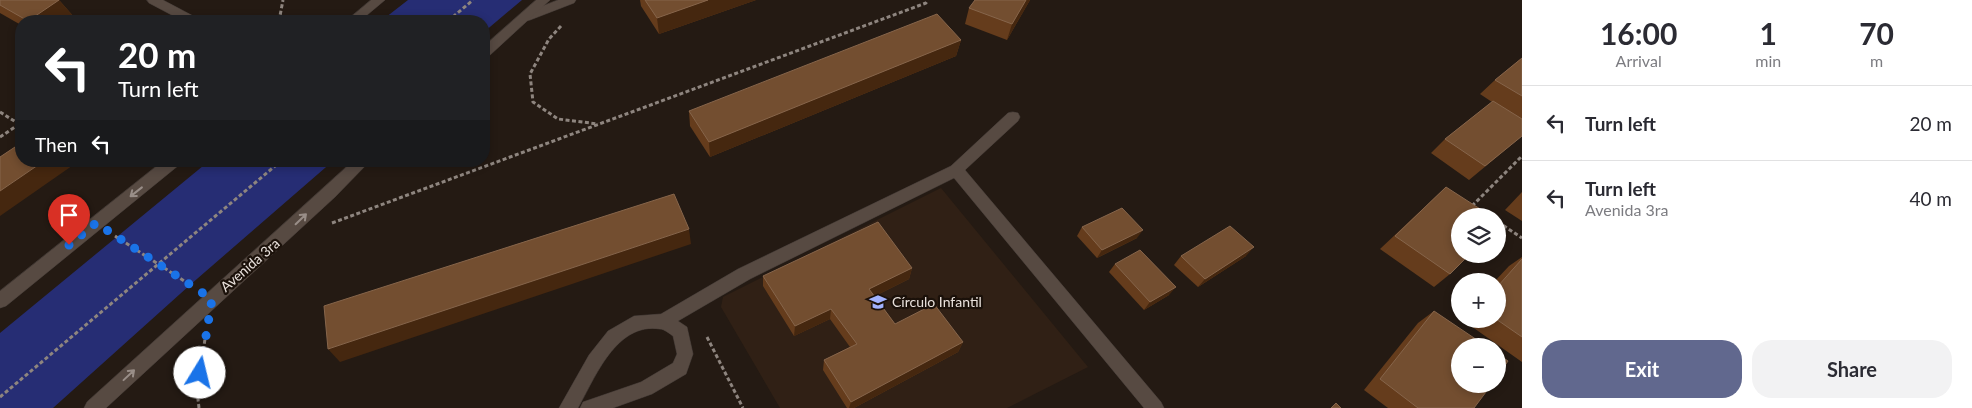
<!DOCTYPE html>
<meta charset="utf-8">
<style>
body{margin:0;font-family:Lato,sans-serif;background:#f2f2f3;color:#2b2b33;height:100vh;display:flex;flex-direction:column;font-size:19px;white-space:nowrap}
*{box-sizing:border-box;margin:0}
p{font-size:16px;color:#7c7c81}
.icon{flex:none;width:28px;height:28px;fill:none;stroke:currentColor;stroke-width:2;stroke-linecap:round;stroke-linejoin:round}
.map{position:relative;flex:1;overflow:hidden}
.panel{display:flex;flex-direction:column;background:#fff;width:450px}
.panel>*{flex:none}
.banner{position:absolute;left:15px;top:15px;width:475px;height:152px;border-radius:20px;box-shadow:0 2px 8px #0003;background:#202124;color:#fff;overflow:hidden}
.buttons{position:absolute;left:1451px;top:208px;display:grid;gap:10px}
.buttons a{display:grid;place-items:center;width:55px;height:55px;border-radius:50%;background:#fff;box-shadow:0 2px 8px #0003;font-size:25px}
.pin{position:absolute;display:grid;place-items:center;width:42px;height:42px;color:#fff;margin:-51px -21px;border-radius:50% 50% 50% 0;rotate:-45deg;box-shadow:0 0 5px #0007}
.pin .icon{rotate:45deg}
.me{position:absolute;width:55px;margin:-28px;rotate:9deg;stroke-linejoin:round;filter:drop-shadow(0 0 4px #0008)}
.turn{display:flex;align-items:center;gap:18px;height:105px;padding:0 20px;font-size:22px}
.turn .icon{width:65px;height:65px;stroke-width:2.5}
.turn b{display:block;font-size:35px;line-height:42px}
.then{display:flex;align-items:center;height:48px;padding:0 20px;background:#0003;gap:10px;font-size:19px}
.eta{display:flex;justify-content:space-evenly;align-items:center;height:85px;text-align:center}
.eta b{font-size:30px;font-weight:700;line-height:35px}
.cta{display:flex;gap:10px;margin-top:auto;padding:10px 20px}
.cta a{flex:1;height:58px;border-radius:20px;background:#61688e;color:#fff;font-size:20px;font-weight:700;line-height:58px;text-align:center}
.cta a+a{background:#f2f2f3;color:#2b2b33}
ul{padding:0;list-style:none}
li{display:flex;align-items:center;gap:15px;height:75px;padding:0 20px;border-top:1px solid #e1e1e2}
li div{flex:1}
li b{display:block;font-size:19px}
li em{font-style:normal}
main{display:flex;flex:1;min-height:0}
.map>svg:first-child{display:block}
</style>
<main>
<div class="map">
<svg width="1522" height="408" viewBox="0 0 1522 408">
<rect width="100%" height="100%" fill="#241a13"/>
<!-- built -->
<path fill="#302015" d="M 941,188 L 1088,367 L 1007,408 L 780,408 L 721,307 L 723,297 Z"/>
<!-- green -->
<g fill="#262d74">
<path d="M 408,0 L 522,0 L 484,32 L 484,21 L 381,21 Z"/>
<path d="M 209,161 L 333,161 L 190,285 L 53,408 L 0,408 L 0,333 Z"/>
</g>
<g fill="none" stroke-linecap="round" stroke-linejoin="round">
<!-- minor casing -->
<g stroke="#3e3632" stroke-width="1">
<g id="minor">
<path d="M 147,0 L 163,0 L 197,18 L 199,21 L 183,21 L 149,3 Z"/>
<path d="M 558,0 L 576,0 L 574,3 L 530,20 L 526,21 L 520,17 L 522,14 Z"/>
<path d="M 1013,112 L 1018,113 L 1020,117 L 1018,121 L 965,170 L 1161,402 L 1164,408 L 1144,408 L 954,178 L 750,279 L 678,321 L 687,327 L 693,354 L 686,374 L 652,394 L 613,408 L 580,408 L 583,402 L 641,382 L 673,363 L 677,354 L 673,336 C 670,334 664,329 660,329 C 616,322 595,378 578,408 L 559,408 L 589,355 L 608,331 L 634,316 L 661,314 L 738,269 L 951,166 L 1008,113 Z"/>
</g>
</g>
<!-- secondary casing -->
<g stroke="#3e3632" stroke-width="1">
<g id="secondary">
<path d="M 371,0 L 385,0 L 360,21 L 346,21 Z"/>
<path d="M 536,0 L 550,0 L 489,56 L 484,58 L 484,46 Z"/>
<path d="M 163,161 L 181,161 L 179,165 L 6,306 L 0,308 L 0,291 Z"/>
<path d="M 353,161 L 370,161 L 335,197 L 106,408 L 84,408 L 87,402 Z"/>
</g>
</g>
<!-- path -->
<g stroke="#8e857f" stroke-width="3" stroke-dasharray="4 2.5" stroke-linecap="butt">
<path d="M 279,21 L 283,0"/>
<path d="M 448,21 L 473,0"/>
<path d="M 561,26 L 549,39 L 530,74 L 533,102 L 558,119 L 598,124"/>
<path d="M 0,112 L 19,124"/>
<path d="M 0,137 L 21,123"/>
<path d="M 1472,206 L 1522,156"/>
<path d="M 1498,222 L 1522,238"/>
<path d="M 332,223 L 926,3 L 928,0"/>
<path d="M 115,236 L 192,286"/>
<path d="M 707,337 L 743,408"/>
<path d="M 0,397 L 281,161"/>
<path d="M 199,408 L 197,391 L 205,339"/>
</g>
<!-- minor -->
<use href="#minor" fill="#574a42" fill-rule="evenodd"/>
<!-- secondary -->
<use href="#secondary" fill="#574a42" fill-rule="evenodd"/>
</g>
<!-- wall -->
<g fill="#653c1c">
<path d="M 0,0 L 59,0 L 74,17 L 67,21 L 21,21 L 21,25 L 0,13 Z"/>
<path d="M 640,0 L 756,0 L 659,34 L 641,6 Z"/>
<path d="M 975,0 L 1030,0 L 1007,40 L 965,24 L 969,8 Z"/>
<path d="M 961,40 L 956,56 L 710,157 L 690,126 L 689,111 Z"/>
<path d="M 1522,58 L 1522,136 L 1469,180 L 1431,153 L 1445,139 L 1492,102 L 1480,94 L 1495,80 Z"/>
<path d="M 1446,187 L 1450,274 L 1434,287 L 1380,249 Z"/>
<path d="M 1522,192 L 1522,221 L 1505,210 Z"/>
<path d="M 1082,227 L 1137,238 L 1097,258 L 1077,236 Z"/>
<path d="M 1181,256 L 1246,256 L 1198,287 L 1174,265 Z"/>
<path d="M 1522,257 L 1522,362 L 1461,319 L 1498,319 L 1498,281 L 1495,281 L 1509,266 Z"/>
<path d="M 1115,264 L 1169,295 L 1144,310 L 1109,272 Z"/>
<path d="M 912,268 L 909,279 L 875,296 L 895,324 L 963,342 L 958,352 L 854,408 L 847,408 L 823,370 L 824,360 L 850,347 L 830,319 L 794,336 L 763,286 L 763,276 Z"/>
<path d="M 1434,311 L 1474,408 L 1388,408 L 1364,390 L 1418,323 Z"/>
</g>
<!-- shaded-wall -->
<g fill="#45270f">
<path d="M 59,0 L 74,17 L 67,21 L 28,21 Z"/>
<path d="M 708,0 L 756,0 L 659,34 L 657,18 Z"/>
<path d="M 1026,0 L 1030,0 L 1007,40 L 1012,24 Z"/>
<path d="M 961,40 L 956,56 L 710,157 L 709,142 Z"/>
<path d="M 44,161 L 79,161 L 0,216 L 0,191 Z"/>
<path d="M 689,229 L 691,244 L 340,362 L 328,349 Z"/>
<path d="M 1143,230 L 1137,238 L 1097,258 L 1102,250 Z"/>
<path d="M 1254,247 L 1246,256 L 1198,287 L 1205,279 Z"/>
<path d="M 912,268 L 909,279 L 867,300 L 869,289 Z"/>
<path d="M 1176,287 L 1169,295 L 1144,310 L 1150,302 Z"/>
<path d="M 831,309 L 830,319 L 794,336 L 795,326 Z"/>
<path d="M 963,342 L 958,352 L 854,408 L 849,408 L 851,402 Z"/>
</g>
<!-- building -->
<g fill="#734e30" stroke="#86654b">
<path d="M 0,0 L 59,0 L 28,21 L 0,5 Z"/>
<path d="M 645,0 L 708,0 L 657,18 Z"/>
<path d="M 975,0 L 1026,0 L 1012,24 L 969,8 Z"/>
<path d="M 937,14 L 961,40 L 709,142 L 689,111 Z"/>
<path d="M 1522,58 L 1522,96 L 1495,80 Z"/>
<path d="M 1493,101 L 1522,119 L 1522,136 L 1485,166 L 1445,139 Z"/>
<path d="M 21,143 L 21,161 L 44,161 L 0,191 L 0,157 Z"/>
<path d="M 1446,187 L 1491,216 L 1460,216 L 1460,254 L 1470,254 L 1450,274 L 1395,236 Z"/>
<path d="M 674,194 L 689,229 L 328,349 L 324,306 Z"/>
<path d="M 1122,208 L 1143,230 L 1102,250 L 1082,227 Z"/>
<path d="M 878,222 L 912,268 L 869,289 L 895,324 L 934,304 L 963,342 L 851,402 L 824,360 L 857,344 L 831,309 L 795,326 L 763,276 Z"/>
<path d="M 1230,226 L 1254,247 L 1205,279 L 1181,256 Z"/>
<path d="M 1140,250 L 1176,287 L 1150,302 L 1115,264 Z"/>
<path d="M 1522,259 L 1522,337 L 1496,319 L 1498,319 L 1498,286 Z"/>
<path d="M 1434,311 L 1486,346 L 1460,346 L 1460,384 L 1492,384 L 1474,408 L 1418,408 L 1380,379 Z"/>
<path d="M 1498,354 L 1508,361 L 1498,376 Z"/>
<path d="M 1336,403 L 1341,408 L 1331,408 Z"/>
</g>
<!-- one-way arrows -->
<defs><path id="oneway-shaft" d="M-6 0H5M1.5-3L5.5 0L1.5 3" fill="none" stroke-width="1.6" stroke-linecap="round" stroke-linejoin="round" transform="scale(1.25)"/></defs>
<g stroke="#998e88">
<use href="#oneway-shaft" transform="translate(136 192) rotate(142)"/>
<use href="#oneway-shaft" transform="translate(301 219) rotate(-44)"/>
<use href="#oneway-shaft" transform="translate(129 375) rotate(-43)"/>
</g>
<g fill="none" stroke-linecap="round" stroke-linejoin="round">
<!-- route -->
<path stroke="#1a73e8" stroke-width="9" stroke-dasharray="0 16.2" d="M 69,245 L 96,223 L 212,299 L 200,373"/>
</g>
<!-- icons -->
<defs>
<g id="school-bare" transform="scale(1.35)"><path d="M0-5L7-2L0 1L-7-2ZM-4 1L0 2.5L4 1V4Q0 6-4 4Z" fill="#a2b2fd" stroke="#1b110a" stroke-width="2.5" paint-order="stroke"/></g>
</defs>
<g fill-rule="evenodd">
<use href="#school-bare" x="878" y="302"/>
</g>
<g text-anchor="middle" stroke-width="4.5" stroke-linejoin="round" paint-order="stroke">
<!-- street labels -->
<g font-size="14" fill="#eae2dd" stroke="#1b110a">
<text transform="translate(250 265) rotate(-41)" y="5">Avenida 3ra</text>
</g>
<!-- poi labels -->
<g font-size="14" fill="#eae2dd" stroke="#1b110a" text-anchor="start">
<text x="892" y="307">Círculo Infantil</text>
</g>
</g>
</svg>
<div class="buttons">
<a><svg class="icon" aria-label="layers" viewBox="0 0 24 24"><path d="M12 4l9 5-9 5-9-5zM3 14l9 5 9-5"/></svg></a>
<a>+</a>
<a>−</a>
</div>
<div class="pin" style="left:69px;top:245px;background:#d93025"><svg class="icon" aria-label="arrive" viewBox="0 0 24 24"><path d="M6 21V4h12l-3 4 3 4H6"/></svg></div>
<svg class="me" style="left:200px;top:373px" viewBox="-20 -20 40 40"><circle r="19" fill="#fff"/><path d="M0-13L10 11 0 6-10 11z" fill="#1a73e8"/></svg>
<div class="banner">
<div class="turn"><svg class="icon" aria-label="left" viewBox="0 0 24 24"><path d="M17 20v-9H6M10 6l-5 5 5 5"/></svg><div><b>20 m</b>Turn left</div></div>
<div class="then">Then<svg class="icon" aria-label="left" viewBox="0 0 24 24"><path d="M17 20v-9H6M10 6l-5 5 5 5"/></svg></div>
</div>
</div>
<section class="panel">
<div class="eta">
<div><b>16:00</b><p>Arrival</p></div>
<div><b>1</b><p>min</p></div>
<div><b>70</b><p>m</p></div>
</div>
<ul>
<li><svg class="icon" aria-label="left" viewBox="0 0 24 24"><path d="M17 20v-9H6M10 6l-5 5 5 5"/></svg><div><b>Turn left</b></div><em>20 m</em></li>
<li><svg class="icon" aria-label="left" viewBox="0 0 24 24"><path d="M17 20v-9H6M10 6l-5 5 5 5"/></svg><div><b>Turn left</b><p>Avenida 3ra</p></div><em>40 m</em></li>
</ul>
<div class="cta"><a>Exit</a><a>Share</a></div>
</section>
</main>
